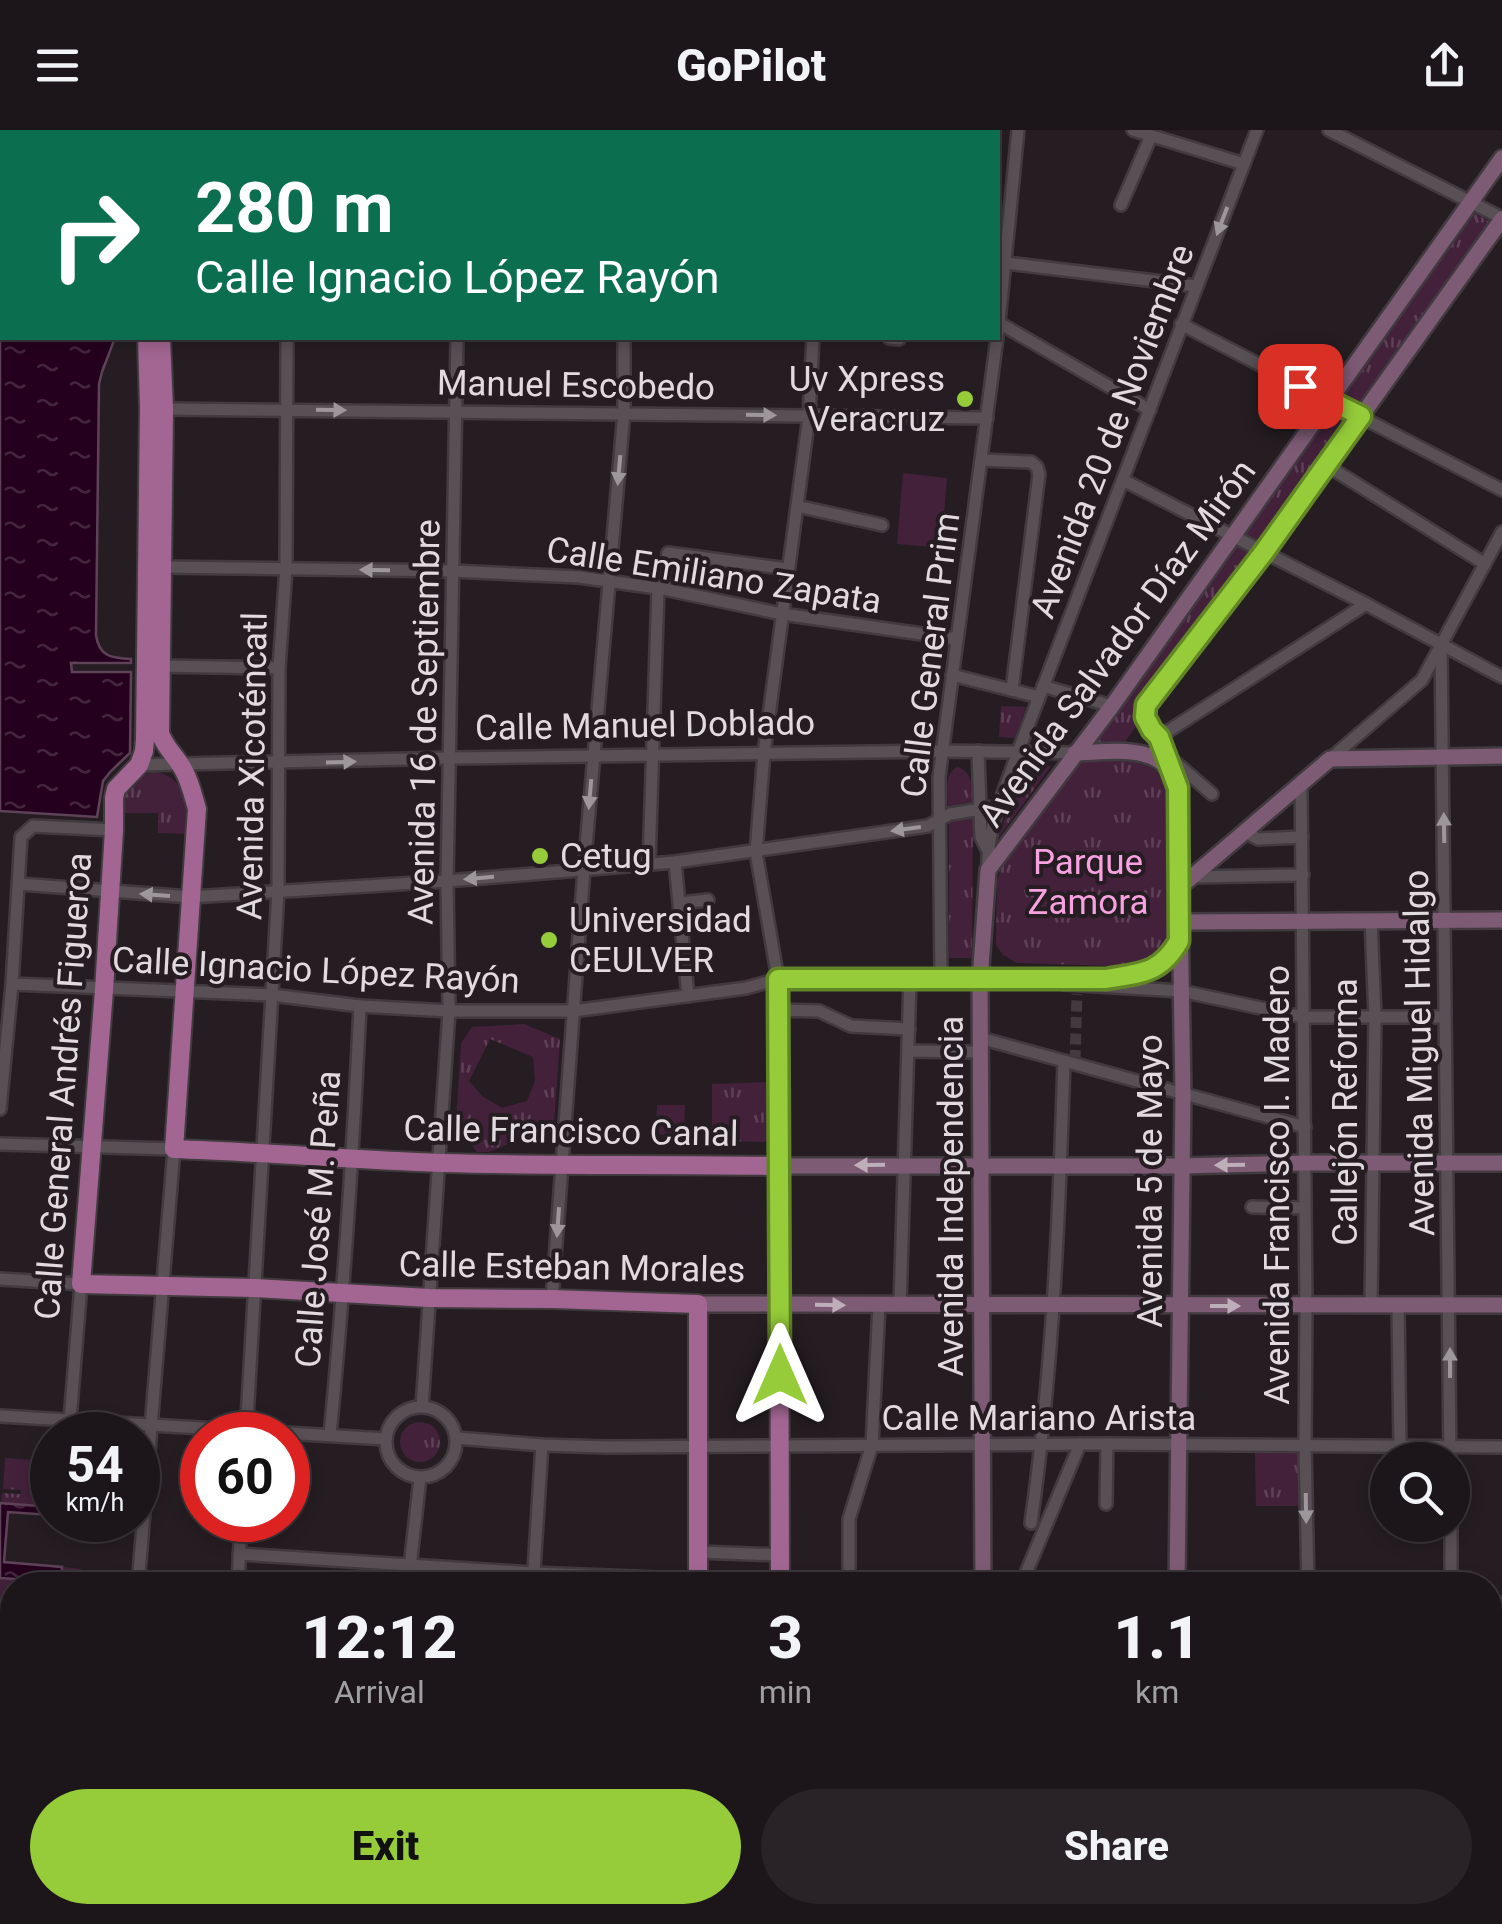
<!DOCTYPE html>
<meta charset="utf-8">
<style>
body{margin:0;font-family:Roboto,sans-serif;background:#292327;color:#f1f3f6;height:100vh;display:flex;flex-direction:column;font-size:38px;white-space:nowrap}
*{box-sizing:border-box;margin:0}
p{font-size:32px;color:#a09fa2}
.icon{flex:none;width:55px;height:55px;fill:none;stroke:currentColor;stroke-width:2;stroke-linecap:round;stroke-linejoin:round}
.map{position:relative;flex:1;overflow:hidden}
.side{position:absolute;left:0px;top:1442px;width:1502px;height:352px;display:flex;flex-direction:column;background:#1c161a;border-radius:40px 40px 0 0;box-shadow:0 5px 15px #0003,0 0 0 2px #3a3539}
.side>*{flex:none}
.top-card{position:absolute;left:0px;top:0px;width:1000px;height:210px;box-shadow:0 5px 15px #0003,0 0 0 2px #3a3539;background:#0b6e4f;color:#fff;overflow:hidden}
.tools{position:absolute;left:1370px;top:1312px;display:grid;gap:20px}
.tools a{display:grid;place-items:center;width:100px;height:100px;border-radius:50%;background:#1c161a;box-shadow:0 5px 15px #0003,0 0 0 2px #3a3539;font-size:50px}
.speed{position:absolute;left:30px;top:1282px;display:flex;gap:20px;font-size:50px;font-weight:700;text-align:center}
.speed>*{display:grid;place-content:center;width:130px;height:130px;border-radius:50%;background:#1c161a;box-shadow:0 5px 15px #0003,0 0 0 2px #3a3539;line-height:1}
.speed small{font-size:25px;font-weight:400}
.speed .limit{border:15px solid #d22;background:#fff;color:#111}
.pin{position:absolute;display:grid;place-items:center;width:85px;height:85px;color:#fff;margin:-42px;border-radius:20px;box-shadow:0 5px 15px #0006}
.me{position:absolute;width:110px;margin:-55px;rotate:0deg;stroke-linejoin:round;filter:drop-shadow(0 0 8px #0008)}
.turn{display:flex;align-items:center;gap:35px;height:210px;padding:0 30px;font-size:45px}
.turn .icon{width:130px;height:130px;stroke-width:2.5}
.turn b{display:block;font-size:70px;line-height:85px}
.eta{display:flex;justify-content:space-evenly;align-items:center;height:170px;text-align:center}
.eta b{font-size:60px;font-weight:800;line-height:70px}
.cta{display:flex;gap:20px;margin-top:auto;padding:20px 30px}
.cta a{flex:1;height:115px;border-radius:60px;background:#96cc3a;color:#111;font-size:40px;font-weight:800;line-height:115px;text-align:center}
.cta a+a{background:#292327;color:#f1f3f6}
header{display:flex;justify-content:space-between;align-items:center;height:130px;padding:0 30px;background:#1c161a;font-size:45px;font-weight:800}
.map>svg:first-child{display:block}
</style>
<header><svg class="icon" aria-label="menu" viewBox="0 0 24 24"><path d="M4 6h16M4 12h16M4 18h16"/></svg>GoPilot<svg class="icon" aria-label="share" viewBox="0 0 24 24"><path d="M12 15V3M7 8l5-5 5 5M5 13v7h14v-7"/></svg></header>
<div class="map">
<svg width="1502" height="1794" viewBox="0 0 1502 1794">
<defs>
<pattern id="grass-tufts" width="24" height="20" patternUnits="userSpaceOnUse" patternTransform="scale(2.5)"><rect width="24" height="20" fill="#43213b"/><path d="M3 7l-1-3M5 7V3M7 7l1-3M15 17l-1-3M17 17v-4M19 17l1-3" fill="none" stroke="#5e4157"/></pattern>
<pattern id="water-ripples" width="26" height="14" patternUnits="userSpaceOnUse" patternTransform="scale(2.5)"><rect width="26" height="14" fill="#25001e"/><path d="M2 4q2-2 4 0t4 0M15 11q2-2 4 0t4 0" fill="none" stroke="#44253e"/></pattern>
</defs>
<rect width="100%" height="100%" fill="#251d22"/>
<!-- grass -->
<g fill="url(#grass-tufts)" fill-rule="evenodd">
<path d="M 1474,82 L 1491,93 L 1360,274 L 1344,266 Z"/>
<path d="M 1334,281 L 1353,290 L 1261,413 L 1242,406 Z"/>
<path d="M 1236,416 L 1250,423 L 1133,578 L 1133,587 L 1137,595 L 1124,613 L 1091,615 Z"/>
<path d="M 1001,576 L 1026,577 L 1015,608 L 999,607 Z"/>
<path d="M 1081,632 C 1116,632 1152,622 1170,660 L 1171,804 C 1165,820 1159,829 1144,837 L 1017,833 L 1003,825 L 996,815 L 997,751 L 1002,736 L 1066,644 Z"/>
<path d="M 1034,636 L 1051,636 L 997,710 L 1023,641 Z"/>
<path d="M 957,637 C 974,642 971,657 972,672 L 948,676 C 948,662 943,645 957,637 Z"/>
<path d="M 153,642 C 187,645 188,677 188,704 L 158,703 L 158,683 L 123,683 C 124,660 130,648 153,642 Z"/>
<path d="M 973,685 L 972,828 L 949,828 L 949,690 Z"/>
<path d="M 524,894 L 560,909 L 554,994 L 489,1022 L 477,1022 L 456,993 L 461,913 L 472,897 ZM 490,909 L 533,927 L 535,951 L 527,971 L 502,978 L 482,966 L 469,951 Z"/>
<path d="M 772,952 L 771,1012 L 712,1011 L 712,954 Z"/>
<path d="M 657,975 L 685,975 L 684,1007 L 656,1004 Z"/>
<circle cx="420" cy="1312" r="20"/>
<path d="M 1301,1321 L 1302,1376 L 1256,1376 L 1255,1322 Z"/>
<path d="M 5,1328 L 33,1330 L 30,1364 L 47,1366 L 47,1377 L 1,1373 L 2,1363 L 21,1364 L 21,1360 L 3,1359 Z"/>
<path d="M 62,1437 L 81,1439 L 80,1455 L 12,1455 L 12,1482 L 0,1481 L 0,1448 L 60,1452 Z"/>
<path d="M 1325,1783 L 1447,1783 L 1448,1794 L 1325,1794 Z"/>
</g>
<!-- garden -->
<path fill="#43213b" d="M 903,343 L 947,348 L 941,418 L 897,414 Z"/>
<!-- water -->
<g fill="url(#water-ripples)" stroke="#5d4258" stroke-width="2.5">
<path d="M 0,0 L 38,0 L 39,2 L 2,2 L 2,208 L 115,208 L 102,242 L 99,254 L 96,505 C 99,527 112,528 131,529 L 131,533 L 71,533 L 72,542 L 131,542 L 130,623 L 111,641 L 103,651 L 97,687 L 0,681 Z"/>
<path d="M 0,1373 L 51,1377 L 51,1385 L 8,1382 L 4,1432 L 62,1437 L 61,1452 L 0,1448 Z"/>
<path d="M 0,1539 L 12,1540 L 12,1782 L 381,1782 L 432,1786 L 432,1794 L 0,1794 Z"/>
</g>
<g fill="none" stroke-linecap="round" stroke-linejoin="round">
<!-- street-tunnel -->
<path stroke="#413a3e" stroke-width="11" stroke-dasharray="11 5.5" stroke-linecap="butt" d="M 1075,931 L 1077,864"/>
<!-- street casing -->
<g stroke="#413a3f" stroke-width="16">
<g id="street">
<path d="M 1133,0 L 1244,34"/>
<path d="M 1329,0 L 1502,88"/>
<path d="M 122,2 L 122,0"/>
<path d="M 288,2 L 288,0"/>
<path d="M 459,2 L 459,0"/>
<path d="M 625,2 L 625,0"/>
<path d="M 794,2 L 794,0"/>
<path d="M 1121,75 L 1151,6"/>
<path d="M 998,132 L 1196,156"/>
<path d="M 999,193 L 1150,280"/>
<path d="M 1181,194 L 1502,360"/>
<path d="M 998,202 L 1018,0"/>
<path d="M 889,208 L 899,209"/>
<path d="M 164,279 L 987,288"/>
<path d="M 982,330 L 1031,332 L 1037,337 L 1039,344 L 1012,560"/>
<path d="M 1326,335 L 1485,434"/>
<path d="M 1123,350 L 1366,474 L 1502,547"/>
<path d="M 797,376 L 882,395"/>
<path d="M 162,437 L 452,441 L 579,447 L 664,459 L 782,484 L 957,509"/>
<path d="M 664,459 L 668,423 L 788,439"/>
<path d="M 1441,515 L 1450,1330"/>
<path d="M 156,536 L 279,538"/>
<path d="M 952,545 L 1039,567"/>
<path d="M 1043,556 L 1112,576"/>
<path d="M 1159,607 L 1366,474"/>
<path d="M 978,621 L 981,707 L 987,719"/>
<path d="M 1168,626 L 1212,664"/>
<path d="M 1330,629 L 1422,550 L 1502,402"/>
<path d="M 139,635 L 450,628 L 942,621 L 1075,623"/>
<path d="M 1301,654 L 1306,1176 L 1305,1317 L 1308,1455"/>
<path d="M 1245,702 L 1258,709 L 1302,707"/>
<path d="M 675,732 L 688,866"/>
<path d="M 649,734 L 658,458"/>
<path d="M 988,740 C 986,699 1005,660 1018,622 L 1257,0"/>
<path d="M 1191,747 L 1303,745"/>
<path d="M 19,754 L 191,767 L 447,751 L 675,732 L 928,696 L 950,684 L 1000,676"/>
<path d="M 680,773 L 708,770"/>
<path d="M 1371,790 L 1375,887 L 1371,1175"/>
<path d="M 941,850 L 939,647 L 997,208"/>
<path d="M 12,854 L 272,865 L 360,876 L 449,881 L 573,881 L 746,858 L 778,849 L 980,850"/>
<path d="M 1064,854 L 1181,861 L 1303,887 L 1445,887"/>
<path d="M 778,880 L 819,881 L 851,896 L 909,899"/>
<path d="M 980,908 L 1305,997"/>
<path d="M 908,921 L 980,922"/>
<path d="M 0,979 L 12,854 L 21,707 L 33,696 L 114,700"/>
<path d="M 0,1014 L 174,1019 L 138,1455"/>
<path d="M 779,1036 L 778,849 L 756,722 L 764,623 L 809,286 L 813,208"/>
<path d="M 1252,1077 L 1305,1078"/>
<path d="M 0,1149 L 81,1154 L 70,1290"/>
<path d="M 552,1169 L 584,739 L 624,282 L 624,208"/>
<path d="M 900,1175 L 910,849"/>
<path d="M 1398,1175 L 1400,1317"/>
<circle cx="421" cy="1312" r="35"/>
<path d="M 422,1277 L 449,881 L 447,751 L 457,208"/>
<path d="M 0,1286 L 386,1309"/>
<path d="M 246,1305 L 278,761 L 279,538 L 286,439 L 287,208"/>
<path d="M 330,1305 C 344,1162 353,1020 360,876"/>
<path d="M 457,1308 L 542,1315 L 607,1317 L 1107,1314 L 1502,1317"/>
<path d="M 1106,1374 L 1107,1314"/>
<path d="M 1031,1393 C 1053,1239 1059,1087 1064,931"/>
<path d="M 1451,1395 L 1451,1455"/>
<path d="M 698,1422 L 780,1425"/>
<path d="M 239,1424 L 533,1443 L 831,1455"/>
<path d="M 238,1455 L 241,1390"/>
<path d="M 408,1455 L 420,1348"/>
<path d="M 533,1455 L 542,1315"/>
<path d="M 849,1455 L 849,1389 L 872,1315 L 879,1175"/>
<path d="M 1021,1455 L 1080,1314"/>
<path d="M 1490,1473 L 1502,1473"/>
<path d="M 0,1508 L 12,1509"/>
<path d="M 1490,1554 L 1502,1554"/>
<path d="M 1490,1650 L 1502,1651"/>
<path d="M 1490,1729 L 1502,1729"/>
<path d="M 1490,1762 L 1502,1767"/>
<path d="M 1313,1782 L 1313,1794"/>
<path d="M 1454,1794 L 1454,1782"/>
</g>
</g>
<!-- secondary casing -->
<g stroke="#413a3f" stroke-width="20">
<g id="secondary">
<path d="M 1075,623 C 1113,622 1165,611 1178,658 L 1183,964 L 1177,1455"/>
<path d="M 1170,636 C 1167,629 1164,620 1161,612 C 1155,598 1144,593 1146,575 L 1264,422 L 1502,89"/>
<path d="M 1180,757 L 1330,629 L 1502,626"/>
<path d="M 1179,792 L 1502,790"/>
<path d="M 980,850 L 1106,849 L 1144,843 L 1161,836 L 1170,827 L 1177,813"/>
<path d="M 779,1036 L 1180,1036 L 1305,1033 L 1502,1033"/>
<path d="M 698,1174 L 1502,1175"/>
<path d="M 983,1455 L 980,850 L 988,740 L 1112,576 L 1502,28"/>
<path d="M 980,1794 L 981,1782"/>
<path d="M 1181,1794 L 1181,1782"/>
</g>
</g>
<!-- primary casing -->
<g stroke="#413a3f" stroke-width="22">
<g id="primary">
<path d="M 75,0 L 76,2"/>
<path d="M 95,0 L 96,2"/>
<path d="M 147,208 L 149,278 L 145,609 L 144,621 L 139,635 L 116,659 L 114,668 L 114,700 L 104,860 L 81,1154 L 255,1158 L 429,1168 L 552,1169 L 698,1174 L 698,1455"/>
<path d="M 161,208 L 164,279 L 160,603 C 165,618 176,626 183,639 C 190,651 193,665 197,679 L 174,1019 C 264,1022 352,1030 442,1033 C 554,1036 666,1034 779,1036 L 780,1455"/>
<path d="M 750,1794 L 750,1782"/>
<path d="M 775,1794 L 775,1782"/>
</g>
</g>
<!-- street -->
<use href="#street" stroke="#595056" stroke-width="11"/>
<!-- secondary -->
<use href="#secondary" stroke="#7e5b75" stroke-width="15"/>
<!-- primary -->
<use href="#primary" stroke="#a36693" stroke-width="18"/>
<!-- rail casing -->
<g stroke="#cdc6cb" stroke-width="6">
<path id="rail" d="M 523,1794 L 524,1782"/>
</g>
<!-- rail -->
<use href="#rail" stroke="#251d22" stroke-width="2.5" stroke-dasharray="8" stroke-linecap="butt"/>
</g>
<!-- one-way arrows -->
<defs><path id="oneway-solid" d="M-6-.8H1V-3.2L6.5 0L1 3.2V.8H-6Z" transform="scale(2.5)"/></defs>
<g fill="#9d969a">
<use href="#oneway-solid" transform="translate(1222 91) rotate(111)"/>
<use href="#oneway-solid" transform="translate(331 280) rotate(1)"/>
<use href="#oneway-solid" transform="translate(761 285) rotate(1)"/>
<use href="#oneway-solid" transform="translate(619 340) rotate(95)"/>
<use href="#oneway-solid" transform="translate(375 440) rotate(-179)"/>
<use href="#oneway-solid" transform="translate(341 632) rotate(-2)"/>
<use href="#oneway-solid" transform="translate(590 664) rotate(95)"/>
<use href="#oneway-solid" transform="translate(1444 698) rotate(-91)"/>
<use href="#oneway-solid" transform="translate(906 699) rotate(172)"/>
<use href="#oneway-solid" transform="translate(479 748) rotate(175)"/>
<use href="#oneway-solid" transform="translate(155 765) rotate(-176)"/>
<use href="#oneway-solid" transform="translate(558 1092) rotate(94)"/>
<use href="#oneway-solid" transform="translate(1450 1233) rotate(-90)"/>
<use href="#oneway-solid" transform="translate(1306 1378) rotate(89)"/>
</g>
<g fill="#beaeba">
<use href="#oneway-solid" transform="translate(870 1035) rotate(179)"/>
<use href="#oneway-solid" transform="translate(1230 1035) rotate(179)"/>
<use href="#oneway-solid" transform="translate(830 1175) rotate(1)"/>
<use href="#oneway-solid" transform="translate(1225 1176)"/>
</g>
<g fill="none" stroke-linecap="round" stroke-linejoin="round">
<!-- route casing -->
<g stroke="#628526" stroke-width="25">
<path id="route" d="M 780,1245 L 778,849 L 1106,849 C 1141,843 1160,844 1179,811 L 1178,658 L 1159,607 L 1152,600 L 1145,587 L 1146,575 L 1264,422 L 1361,286 L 1300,256"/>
</g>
<!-- route -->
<use href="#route" stroke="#96cc3a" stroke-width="18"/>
</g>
<!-- markers -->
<g fill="#96cc3a" stroke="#251d22" stroke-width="4">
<circle cx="965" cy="269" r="10"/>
<circle cx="540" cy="726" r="10"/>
<circle cx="549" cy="810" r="10"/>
</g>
<g text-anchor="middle" stroke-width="8" stroke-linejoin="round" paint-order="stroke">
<!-- poi labels -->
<g font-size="35" fill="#e1dbdf" stroke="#251d22" text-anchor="start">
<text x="945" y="261" text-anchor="end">Uv Xpress<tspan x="945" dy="40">Veracruz</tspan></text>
<text x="560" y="738">Cetug</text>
<text x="569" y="802">Universidad<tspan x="569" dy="40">CEULVER</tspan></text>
</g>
<!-- street labels -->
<g font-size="35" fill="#e1dbdf" stroke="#251d22">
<text transform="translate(576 255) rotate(1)" y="12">Manuel Escobedo</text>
<text transform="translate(1112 301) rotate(-69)" y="12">Avenida 20 de Noviembre</text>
<text transform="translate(714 445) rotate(9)" y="12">Calle Emiliano Zapata</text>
<text transform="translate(1117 513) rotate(-54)" y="12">Avenida Salvador Díaz Mirón</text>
<text transform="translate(930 525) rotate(-83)" y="12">Calle General Prim</text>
<text transform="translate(424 592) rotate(-89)" y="12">Avenida 16 de Septiembre</text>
<text transform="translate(645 595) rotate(-1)" y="12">Calle Manuel Doblado</text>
<text transform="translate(252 636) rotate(-89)" y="12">Avenida Xicoténcatl</text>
<text transform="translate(316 840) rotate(3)" y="12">Calle Ignacio López Rayón</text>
<text transform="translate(1419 923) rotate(-91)" y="12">Avenida Miguel Hidalgo</text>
<text transform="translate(63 956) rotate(-86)" y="12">Calle General Andrés Figueroa</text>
<text transform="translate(1345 982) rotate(-90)" y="12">Callejón Reforma</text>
<text transform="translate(571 1001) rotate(1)" y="12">Calle Francisco Canal</text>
<text transform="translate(1150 1051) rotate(-90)" y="12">Avenida 5 de Mayo</text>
<text transform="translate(1277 1055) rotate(-90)" y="12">Avenida Francisco I. Madero</text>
<text transform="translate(951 1066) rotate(-90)" y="12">Avenida Independencia</text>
<text transform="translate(318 1089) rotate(-86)" y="12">Calle José M. Peña</text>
<text transform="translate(572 1137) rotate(1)" y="12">Calle Esteban Morales</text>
<text x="1039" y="1300">Calle Mariano Arista</text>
</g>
<!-- park labels -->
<g font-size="35" fill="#f8a1e1" stroke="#251d22">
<text x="1088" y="744">Parque<tspan x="1088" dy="40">Zamora</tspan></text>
</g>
</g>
</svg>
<div class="tools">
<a><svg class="icon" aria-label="search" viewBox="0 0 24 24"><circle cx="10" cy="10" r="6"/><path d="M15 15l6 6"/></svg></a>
</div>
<div class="speed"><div>54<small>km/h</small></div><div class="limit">60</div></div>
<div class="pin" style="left:1300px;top:256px;background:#d93025"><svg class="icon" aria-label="arrive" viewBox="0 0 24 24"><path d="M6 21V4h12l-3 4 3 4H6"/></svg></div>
<svg class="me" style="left:780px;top:1245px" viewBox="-20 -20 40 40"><path d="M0-17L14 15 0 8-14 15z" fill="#96cc3a" stroke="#fff" stroke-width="4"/></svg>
<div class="top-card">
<div class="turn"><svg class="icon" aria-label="right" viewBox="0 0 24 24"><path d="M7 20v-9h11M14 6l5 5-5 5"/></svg><div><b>280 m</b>Calle Ignacio López Rayón</div></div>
</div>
<section class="side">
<div class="eta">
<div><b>12:12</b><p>Arrival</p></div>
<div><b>3</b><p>min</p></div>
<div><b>1.1</b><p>km</p></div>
</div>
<div class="cta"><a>Exit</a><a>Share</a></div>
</section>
</div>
